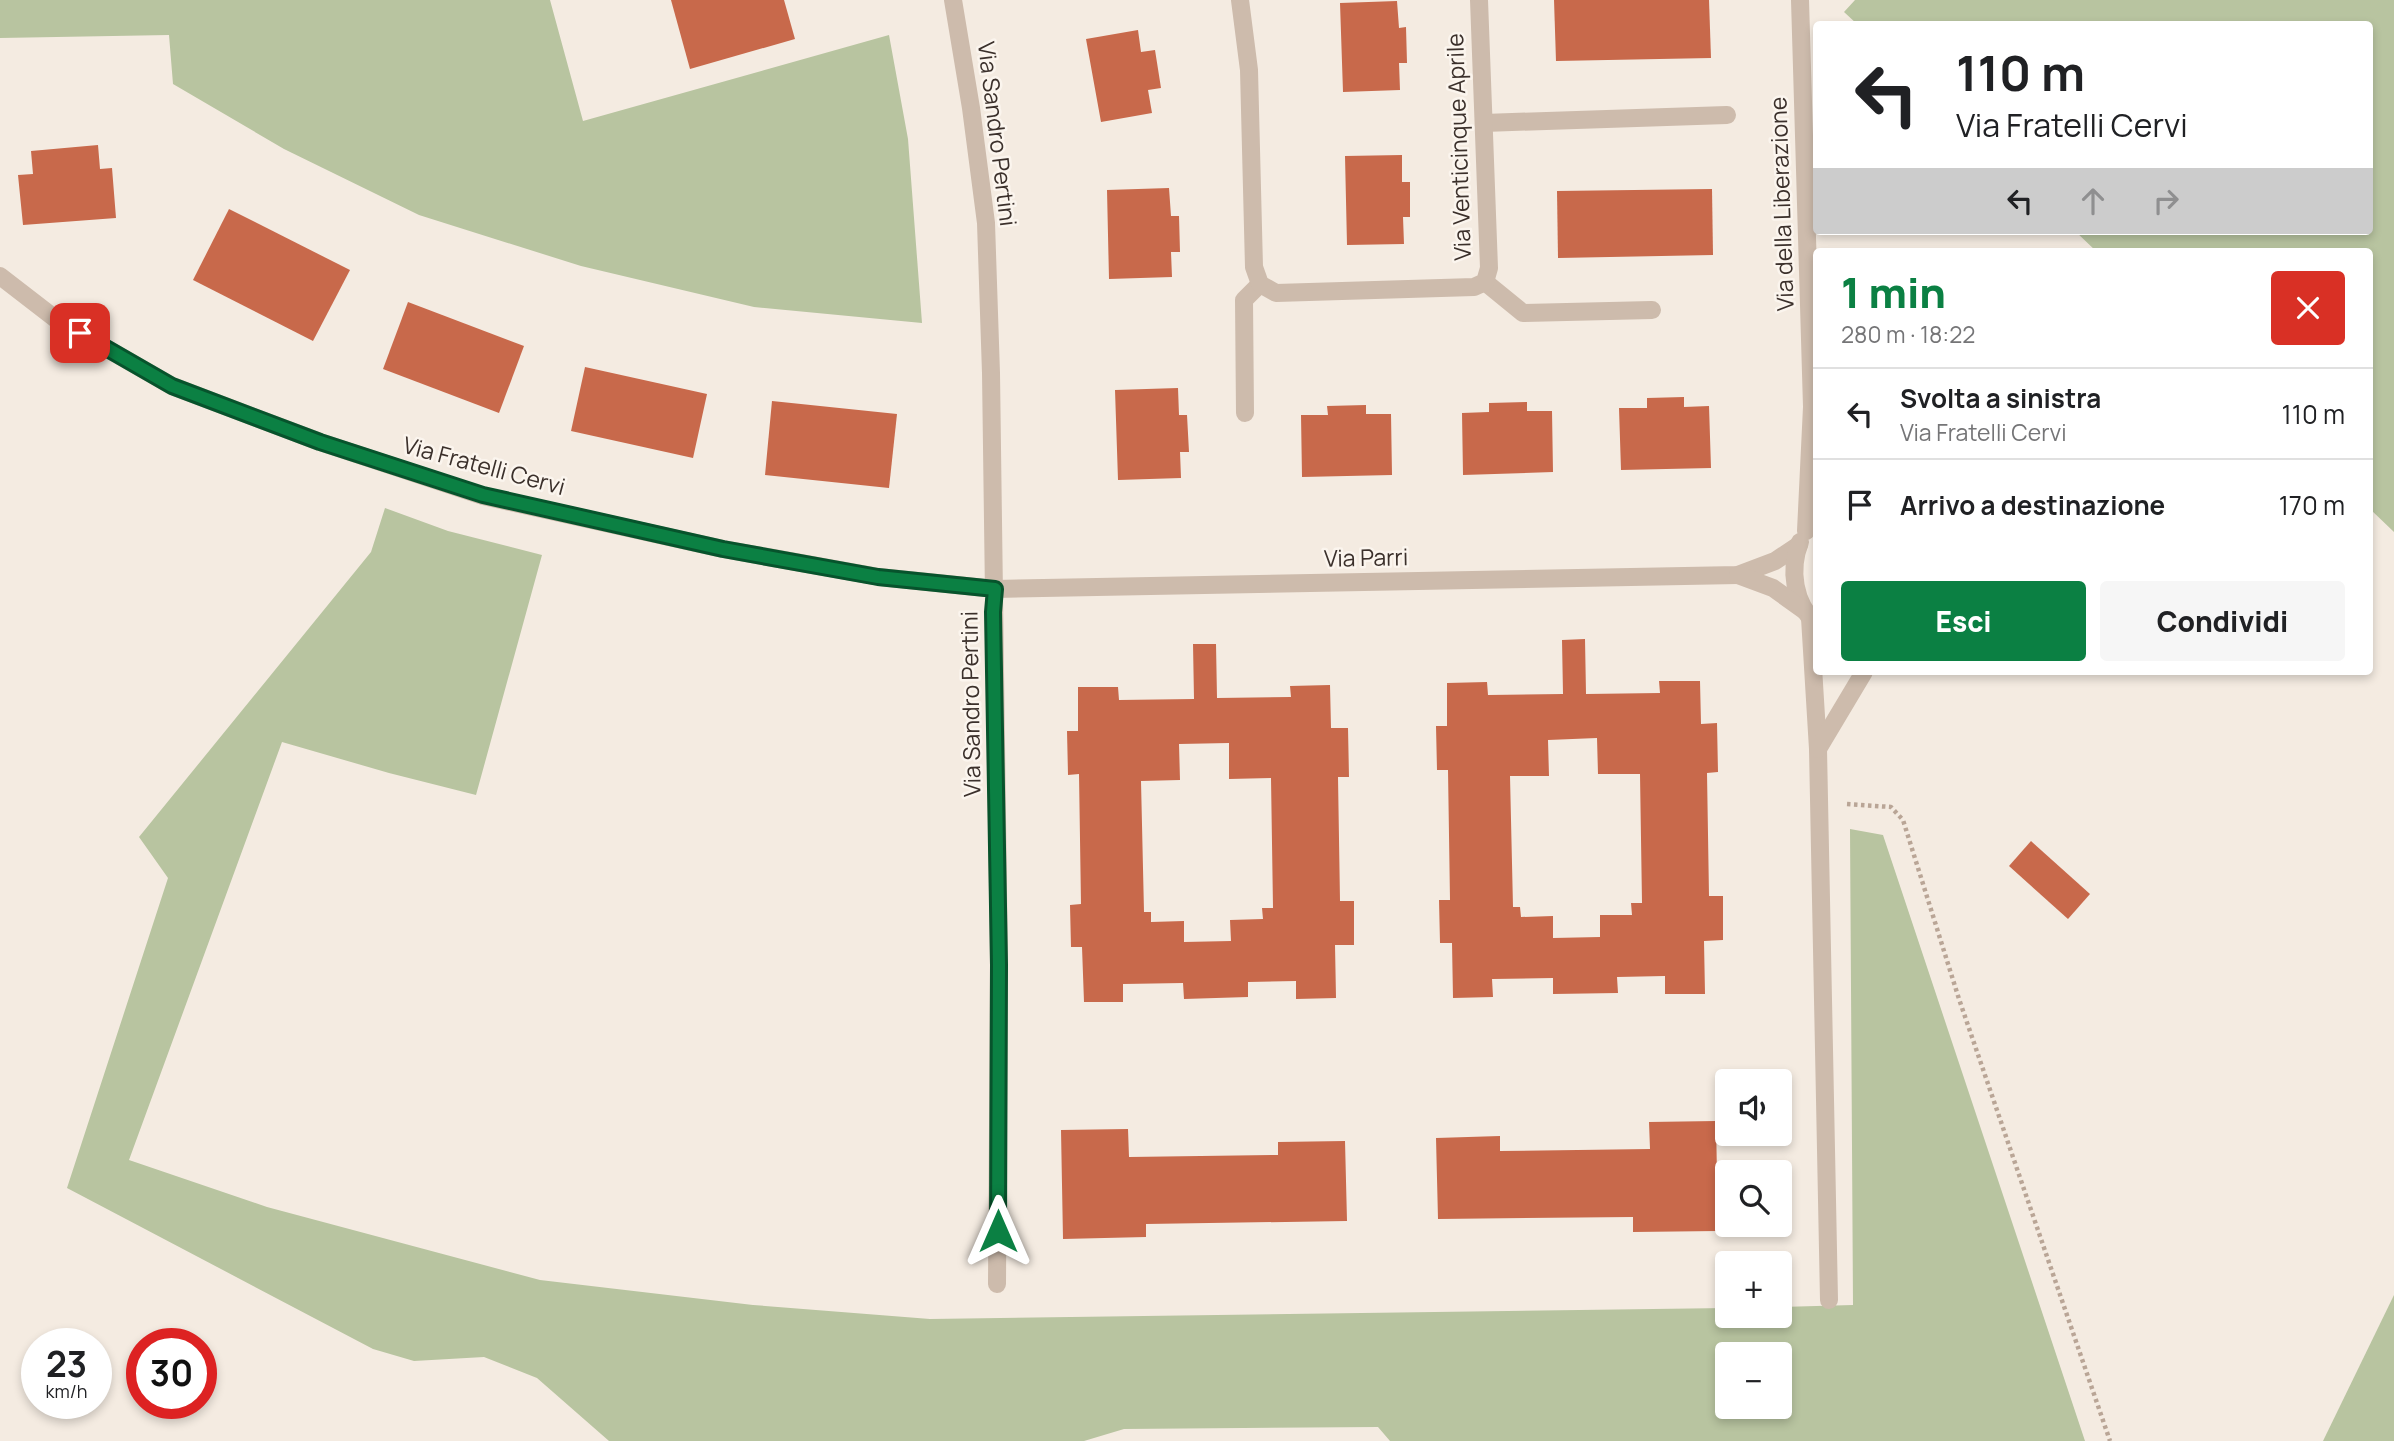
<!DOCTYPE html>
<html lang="it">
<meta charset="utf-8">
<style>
body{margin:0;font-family:Manrope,sans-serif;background:#f6f6f6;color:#202124;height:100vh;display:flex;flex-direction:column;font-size:26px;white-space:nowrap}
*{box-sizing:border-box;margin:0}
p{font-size:23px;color:#757577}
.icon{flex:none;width:38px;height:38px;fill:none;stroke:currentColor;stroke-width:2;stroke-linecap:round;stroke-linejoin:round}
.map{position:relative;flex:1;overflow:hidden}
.sheet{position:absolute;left:1813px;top:248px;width:560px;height:427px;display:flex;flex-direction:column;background:#fff;border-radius:7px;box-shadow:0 4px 10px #0003}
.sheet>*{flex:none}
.hud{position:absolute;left:1813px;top:21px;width:560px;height:214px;border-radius:7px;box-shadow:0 4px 10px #0003;background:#fff;color:#202124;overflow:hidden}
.controls{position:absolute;left:1715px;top:1069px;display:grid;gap:14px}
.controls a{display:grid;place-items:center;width:77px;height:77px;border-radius:7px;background:#fff;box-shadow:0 4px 10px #0003;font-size:35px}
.speed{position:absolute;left:21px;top:1328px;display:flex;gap:14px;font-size:35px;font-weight:700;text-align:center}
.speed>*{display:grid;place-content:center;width:91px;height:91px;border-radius:50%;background:#fff;box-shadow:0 4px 10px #0003;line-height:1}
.speed small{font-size:18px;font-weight:400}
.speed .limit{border:10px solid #d22;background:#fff;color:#111}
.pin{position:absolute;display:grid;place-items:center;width:60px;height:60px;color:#fff;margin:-30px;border-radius:14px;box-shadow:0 4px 10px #0006}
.me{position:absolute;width:77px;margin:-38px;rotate:0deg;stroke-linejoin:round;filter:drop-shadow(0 0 5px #0008)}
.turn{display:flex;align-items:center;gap:24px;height:147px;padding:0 28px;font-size:32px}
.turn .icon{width:91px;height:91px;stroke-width:2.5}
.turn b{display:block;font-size:49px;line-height:60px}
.lanes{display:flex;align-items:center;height:66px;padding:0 28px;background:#0003;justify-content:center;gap:35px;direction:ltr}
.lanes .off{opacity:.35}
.round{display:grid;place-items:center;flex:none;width:74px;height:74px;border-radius:7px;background:#f6f6f6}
.overview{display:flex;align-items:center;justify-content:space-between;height:119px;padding:0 28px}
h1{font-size:42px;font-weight:800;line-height:52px;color:#0b8043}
.cta{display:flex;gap:14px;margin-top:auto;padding:14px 28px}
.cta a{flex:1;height:80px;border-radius:7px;background:#0b8043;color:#fff;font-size:28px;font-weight:800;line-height:80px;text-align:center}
.cta a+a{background:#f6f6f6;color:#202124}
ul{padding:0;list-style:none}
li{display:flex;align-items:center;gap:21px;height:91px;padding:0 28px;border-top:2px solid #e0e0e0}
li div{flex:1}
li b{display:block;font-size:26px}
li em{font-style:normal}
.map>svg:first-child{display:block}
</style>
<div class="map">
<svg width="2394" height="1441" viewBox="0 0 2394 1441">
<rect width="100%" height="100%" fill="#f4ebe1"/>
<!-- green -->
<g fill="#b8c4a0" fill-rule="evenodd">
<path d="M 0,0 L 550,0 L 583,121 L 889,35 L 908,139 L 922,323 L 754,307 L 581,266 L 419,215 L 284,149 L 173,84 L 169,35 L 0,38 Z"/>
<path d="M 1855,0 L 2394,0 L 2394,532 L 2370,509 L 2370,252 L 2097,252 L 2075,231 L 2370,231 L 2370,24 L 1857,24 L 1844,12 Z"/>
<path d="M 385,508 L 448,531 L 542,555 L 476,795 L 389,773 L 282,742 L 129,1160 L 267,1207 L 540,1280 L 753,1305 L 930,1319 L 1727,1308 L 1727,1316 L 1780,1316 L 1780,1307 L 1853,1305 L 1850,829 L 1883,835 L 2085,1441 L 1390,1441 L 1378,1427 L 1124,1429 L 1084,1441 L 609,1441 L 537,1378 L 484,1357 L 414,1361 L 373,1349 L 67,1188 L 168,878 L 139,837 L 371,552 ZM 1727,1354 L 1780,1354 L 1780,1407 L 1727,1407 Z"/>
<path d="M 2394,1295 L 2394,1441 L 2323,1441 Z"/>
</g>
<!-- building -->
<g fill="#c8694b" fill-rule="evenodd">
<path d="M 671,0 L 784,0 L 795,39 L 690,69 Z"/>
<path d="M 1554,0 L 1709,0 L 1711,58 L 1556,61 Z"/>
<path d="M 1397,1 L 1399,28 L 1406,27 L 1407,63 L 1399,63 L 1400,90 L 1343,92 L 1340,3 Z"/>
<path d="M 1138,30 L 1141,52 L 1155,50 L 1161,88 L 1148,90 L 1152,113 L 1101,122 L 1086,39 Z"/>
<path d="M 98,145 L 100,169 L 112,168 L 116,218 L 23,225 L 18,175 L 33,174 L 31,151 Z"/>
<path d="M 1402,155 L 1402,182 L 1410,182 L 1410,217 L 1403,217 L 1404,244 L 1347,245 L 1345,156 Z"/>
<path d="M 1169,188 L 1171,216 L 1179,216 L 1180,252 L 1171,252 L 1172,277 L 1109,279 L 1107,190 Z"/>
<path d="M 1712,189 L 1713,255 L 1558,258 L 1557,191 Z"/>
<path d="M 229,209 L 350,270 L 313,341 L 193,280 Z"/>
<path d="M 408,302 L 524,346 L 499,413 L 383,369 Z"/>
<path d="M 585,367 L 707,394 L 693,458 L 571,431 Z"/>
<path d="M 1178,388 L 1179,415 L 1187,415 L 1189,452 L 1180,452 L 1181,478 L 1118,480 L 1115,390 Z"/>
<path d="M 1684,397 L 1684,407 L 1709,406 L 1711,468 L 1621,470 L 1619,408 L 1647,408 L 1647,398 Z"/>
<path d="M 772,401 L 897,414 L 889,488 L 765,475 Z"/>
<path d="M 1527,402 L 1527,411 L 1552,411 L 1553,472 L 1463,475 L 1462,413 L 1489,412 L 1489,403 Z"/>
<path d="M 1366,405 L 1366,414 L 1391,414 L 1392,475 L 1302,477 L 1301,415 L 1328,415 L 1327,406 Z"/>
<path d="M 1585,639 L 1586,694 L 1660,693 L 1659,681 L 1700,681 L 1701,724 L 1717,723 L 1718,772 L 1707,773 L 1709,896 L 1723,896 L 1723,940 L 1704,941 L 1705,994 L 1665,994 L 1665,976 L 1617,977 L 1618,993 L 1553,994 L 1553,978 L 1492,979 L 1493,997 L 1453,998 L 1452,943 L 1440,943 L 1439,900 L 1450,900 L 1448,770 L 1437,770 L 1436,726 L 1447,726 L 1447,683 L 1487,682 L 1488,695 L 1563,694 L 1562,640 ZM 1597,738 L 1598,774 L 1640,774 L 1642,903 L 1631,903 L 1632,915 L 1600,915 L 1600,937 L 1553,938 L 1553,916 L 1521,917 L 1520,907 L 1513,907 L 1510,776 L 1549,776 L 1548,740 Z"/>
<path d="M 1193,644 L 1216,644 L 1217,698 L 1291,697 L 1290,686 L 1330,685 L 1331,728 L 1348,728 L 1349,777 L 1338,777 L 1340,901 L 1354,901 L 1354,945 L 1335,945 L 1336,998 L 1296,999 L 1296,981 L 1248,982 L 1248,997 L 1184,999 L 1183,983 L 1123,984 L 1123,1002 L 1084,1002 L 1082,947 L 1071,947 L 1070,905 L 1081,904 L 1079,774 L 1068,775 L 1067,731 L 1078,731 L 1078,687 L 1118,687 L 1119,700 L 1194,699 ZM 1229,743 L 1229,779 L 1271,778 L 1273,908 L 1262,908 L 1263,919 L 1230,920 L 1231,941 L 1184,942 L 1184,921 L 1151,922 L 1151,912 L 1144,912 L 1141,781 L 1180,780 L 1179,744 Z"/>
<path d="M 2031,841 L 2090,894 L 2068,919 L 2009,866 Z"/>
<path d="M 1716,1121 L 1718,1231 L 1633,1232 L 1633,1217 L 1438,1219 L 1436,1138 L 1500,1136 L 1500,1151 L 1650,1149 L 1649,1122 Z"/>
<path d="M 1128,1129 L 1129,1157 L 1278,1155 L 1278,1142 L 1345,1141 L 1347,1221 L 1146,1224 L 1146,1237 L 1063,1239 L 1061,1130 Z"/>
</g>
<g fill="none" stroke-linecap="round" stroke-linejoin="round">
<!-- path -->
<path stroke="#b9a596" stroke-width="4.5" stroke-dasharray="3.5 3.5" stroke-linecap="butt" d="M 1847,804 L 1891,807 L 1903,820 L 1959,999 L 2110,1441"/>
<!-- service -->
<g stroke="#cdbbac" stroke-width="18">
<path d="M 1484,123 L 1727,115"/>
<path d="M 1485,282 L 1523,313 L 1652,310"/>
<path d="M 1245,413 L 1244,300 L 1260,284"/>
</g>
<!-- minor -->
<g stroke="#cdbbac" stroke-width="18">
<path d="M 953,0 L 971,108 L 986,223 L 991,373 L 999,965 L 997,1284"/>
<path d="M 1240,0 L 1249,70 L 1254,267 L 1260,284 L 1276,293 L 1474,287 L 1485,282 L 1489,268 L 1479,0"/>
<path d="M 1800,0 L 1812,407 L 1806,531"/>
<path d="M 0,276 L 57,320 L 172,386 L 320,442 L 483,496 L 723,549 L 879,577 L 995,589 L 1738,575 L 1775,561 L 1799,545"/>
<path d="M 1800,542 C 1789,570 1794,603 1816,624"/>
<path d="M 1738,575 L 1773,588 L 1805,611"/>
<path d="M 1810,618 L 1818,749 L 1829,1300"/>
<path d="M 1818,749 L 1864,672"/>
</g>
</g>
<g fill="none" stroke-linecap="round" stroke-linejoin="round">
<!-- route casing -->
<g stroke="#07532c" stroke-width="18">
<path id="route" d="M 80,333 L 172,386 L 320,442 L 483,495 L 723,549 L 878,577 L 995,589 L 993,612 L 999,965 L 998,1231"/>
</g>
<!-- route -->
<use href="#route" stroke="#0b8043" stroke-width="12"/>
</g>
<g text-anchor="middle" stroke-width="5" stroke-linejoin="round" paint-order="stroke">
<!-- street labels -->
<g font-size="23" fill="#3b302b" stroke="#fbf5ee">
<text transform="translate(997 134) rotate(83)" y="8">Via Sandro Pertini</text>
<text transform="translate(1459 147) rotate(-92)" y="8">Via Venticinque Aprile</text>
<text transform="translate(1782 204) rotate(-92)" y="8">Via della Liberazione</text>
<text transform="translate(484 466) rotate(15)" y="8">Via Fratelli Cervi</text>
<text transform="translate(1366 558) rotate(-1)" y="8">Via Parri</text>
<text transform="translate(971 704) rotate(-91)" y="8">Via Sandro Pertini</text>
</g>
</g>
</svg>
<div class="controls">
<a><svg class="icon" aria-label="sound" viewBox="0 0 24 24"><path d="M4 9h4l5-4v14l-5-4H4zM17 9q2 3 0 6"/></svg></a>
<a><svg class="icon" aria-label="search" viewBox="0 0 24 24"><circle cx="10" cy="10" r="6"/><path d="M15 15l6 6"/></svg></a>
<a>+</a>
<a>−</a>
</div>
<div class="speed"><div>23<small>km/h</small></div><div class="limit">30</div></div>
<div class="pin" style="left:80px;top:333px;background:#d93025"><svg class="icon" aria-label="arrive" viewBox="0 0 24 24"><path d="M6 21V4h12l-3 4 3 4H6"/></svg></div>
<svg class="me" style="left:998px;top:1231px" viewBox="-20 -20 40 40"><path d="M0-17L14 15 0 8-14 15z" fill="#0b8043" stroke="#fff" stroke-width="4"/></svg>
<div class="hud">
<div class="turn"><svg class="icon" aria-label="left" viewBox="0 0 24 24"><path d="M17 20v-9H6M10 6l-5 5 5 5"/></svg><div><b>110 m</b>Via Fratelli Cervi</div></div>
<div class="lanes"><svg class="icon" aria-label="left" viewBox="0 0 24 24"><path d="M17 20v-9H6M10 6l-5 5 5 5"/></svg><svg class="icon off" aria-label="ahead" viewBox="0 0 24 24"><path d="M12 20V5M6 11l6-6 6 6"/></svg><svg class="icon off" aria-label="right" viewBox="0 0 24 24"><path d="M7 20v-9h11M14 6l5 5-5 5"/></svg></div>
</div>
<section class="sheet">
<div class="overview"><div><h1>1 min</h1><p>280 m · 18:22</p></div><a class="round" style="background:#d93025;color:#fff"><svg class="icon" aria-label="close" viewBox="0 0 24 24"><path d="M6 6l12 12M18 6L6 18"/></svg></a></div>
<ul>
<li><svg class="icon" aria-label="left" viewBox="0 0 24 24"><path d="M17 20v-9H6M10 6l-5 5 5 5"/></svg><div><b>Svolta a sinistra</b><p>Via Fratelli Cervi</p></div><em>110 m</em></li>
<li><svg class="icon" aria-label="arrive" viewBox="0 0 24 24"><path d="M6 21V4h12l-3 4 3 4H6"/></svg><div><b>Arrivo a destinazione</b></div><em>170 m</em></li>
</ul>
<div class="cta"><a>Esci</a><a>Condividi</a></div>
</section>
</div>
